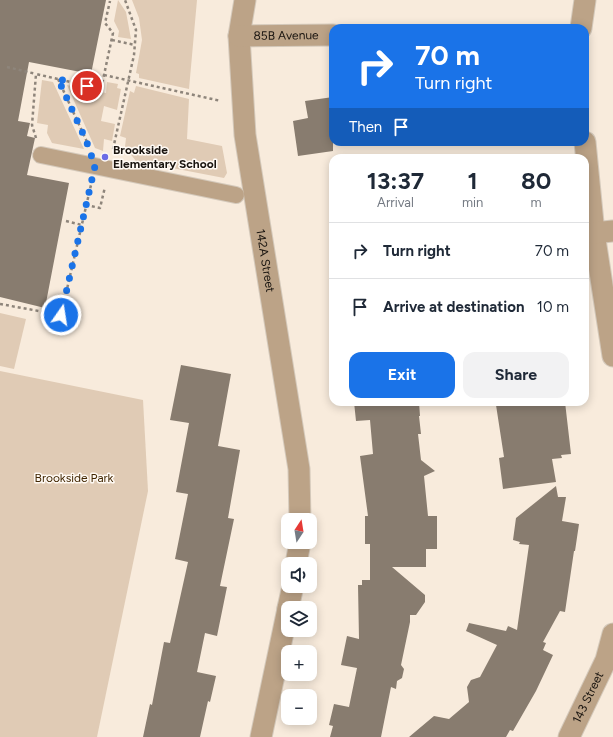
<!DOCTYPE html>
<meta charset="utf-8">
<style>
body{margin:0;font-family:Figtree,sans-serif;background:#f2f2f3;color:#1f2937;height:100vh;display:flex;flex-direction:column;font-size:15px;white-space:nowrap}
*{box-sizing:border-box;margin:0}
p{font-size:13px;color:#747a83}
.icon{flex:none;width:22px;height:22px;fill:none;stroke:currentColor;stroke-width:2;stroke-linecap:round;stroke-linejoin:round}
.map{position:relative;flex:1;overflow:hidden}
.panel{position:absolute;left:329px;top:154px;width:260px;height:252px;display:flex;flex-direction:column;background:#fff;border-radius:12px;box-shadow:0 2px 10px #0003}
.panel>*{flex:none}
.hud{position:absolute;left:329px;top:24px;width:260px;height:122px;border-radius:12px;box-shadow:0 2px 10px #0003;background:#1a73e8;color:#fff;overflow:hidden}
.needle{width:26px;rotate:12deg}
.fabs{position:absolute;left:281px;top:513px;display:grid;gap:8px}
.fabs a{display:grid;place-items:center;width:36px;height:36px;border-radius:8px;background:#fff;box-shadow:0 2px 10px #0003;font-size:20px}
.pin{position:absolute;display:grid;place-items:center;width:34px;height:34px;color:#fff;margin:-17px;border:2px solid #fff;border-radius:50%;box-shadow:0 1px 4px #0007}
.me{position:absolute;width:44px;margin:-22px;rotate:13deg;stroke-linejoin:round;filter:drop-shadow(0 0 3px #0008)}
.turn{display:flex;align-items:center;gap:14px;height:84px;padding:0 20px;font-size:18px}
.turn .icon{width:52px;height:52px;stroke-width:2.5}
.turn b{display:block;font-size:28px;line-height:34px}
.then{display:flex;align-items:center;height:38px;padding:0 20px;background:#0003;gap:8px;font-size:15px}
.eta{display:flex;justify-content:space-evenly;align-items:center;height:68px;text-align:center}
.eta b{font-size:24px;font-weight:700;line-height:28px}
.action{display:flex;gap:8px;margin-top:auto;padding:8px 20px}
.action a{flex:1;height:46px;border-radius:12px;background:#1a73e8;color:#fff;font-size:16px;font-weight:700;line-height:46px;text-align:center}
.action a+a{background:#f2f2f3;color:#1f2937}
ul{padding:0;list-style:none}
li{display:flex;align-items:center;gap:12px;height:56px;padding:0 20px;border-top:1px solid #e0e1e3}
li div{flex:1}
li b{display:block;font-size:15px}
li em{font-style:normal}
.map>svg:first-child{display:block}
</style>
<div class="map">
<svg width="613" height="737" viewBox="0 0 613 737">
<rect width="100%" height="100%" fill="#f8ebdc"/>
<!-- green -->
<g fill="#e0cbb5">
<path d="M 118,0 L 126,12 L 131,39 L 118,37 L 119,31 L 114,21 Z"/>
<path d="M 132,0 L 197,0 L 189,89 L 139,78 L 139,74 L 136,73 L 142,40 L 139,18 Z"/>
<path d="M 42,80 L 53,82 L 84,149 L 52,143 L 47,133 L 48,125 L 37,123 Z"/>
<path d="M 107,82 L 118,84 L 117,88 L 121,89 L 117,110 L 104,106 L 101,121 L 115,124 L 112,141 L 104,139 L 103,151 L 95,148 L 67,85 L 106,93 Z"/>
<path d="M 136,86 L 189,99 L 187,139 L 222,146 L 227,173 L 224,178 L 136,161 L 125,147 L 126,138 L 120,136 L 130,91 L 134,93 Z"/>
<path d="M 0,313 L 26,319 L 14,369 L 0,366 Z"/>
<path d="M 0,371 L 143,400 L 148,491 L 97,737 L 0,737 Z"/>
</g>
<!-- building -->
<g fill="#887c6f">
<path d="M 0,0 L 106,0 L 91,74 L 29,62 L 18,121 L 30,123 L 27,136 L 35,138 L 27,175 L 69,183 L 45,308 L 0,297 Z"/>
<path d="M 333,97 L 333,151 L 298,156 L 293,121 L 308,118 L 305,101 Z"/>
<path d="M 181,365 L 231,374 L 218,446 L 240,450 L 228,518 L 234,519 L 220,586 L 227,587 L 217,636 L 205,633 L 197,672 L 216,676 L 210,702 L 208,701 L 200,737 L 143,737 L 150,704 L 152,705 L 164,642 L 170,643 L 188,562 L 175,559 L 188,494 L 176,492 L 189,423 L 170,420 Z"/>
<path d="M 354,402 L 419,402 L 420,416 L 419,416 L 421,434 L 418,434 L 421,460 L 435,471 L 424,476 L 428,516 L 437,516 L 437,549 L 426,549 L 426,567 L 392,567 L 425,595 L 425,602 L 416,615 L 410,615 L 410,622 L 401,665 L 404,669 L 402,678 L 397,681 L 396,689 L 391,687 L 381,737 L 330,737 L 333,726 L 329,725 L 334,704 L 349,707 L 357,668 L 341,665 L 347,636 L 359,639 L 358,585 L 362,585 L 362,580 L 370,580 L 370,544 L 365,544 L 365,516 L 368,516 L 360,456 L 373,454 L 370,420 L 356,421 Z"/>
<path d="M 502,402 L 565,402 L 571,454 L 561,455 L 562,458 L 552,459 L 556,482 L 503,489 L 499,458 L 504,457 L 496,405 L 502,404 Z"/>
<path d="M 556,486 L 558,497 L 566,497 L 562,521 L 579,524 L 575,551 L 574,551 L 565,612 L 560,611 L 543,642 L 546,643 L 543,650 L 553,655 L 536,691 L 513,731 L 510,730 L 506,737 L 409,737 L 434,716 L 449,719 L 469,702 L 467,687 L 471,680 L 480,677 L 497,645 L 466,631 L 469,623 L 506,631 L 508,626 L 517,630 L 529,545 L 519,544 L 520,542 L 513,540 L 516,518 Z"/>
</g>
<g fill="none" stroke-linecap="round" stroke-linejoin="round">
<!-- pedestrian casing -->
<g stroke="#d4c9bb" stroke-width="18">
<path id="pedestrian" d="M 41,155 L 236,195"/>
</g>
<!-- minor casing -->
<g stroke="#d4c9bb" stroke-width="23">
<g id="minor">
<path id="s1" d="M 245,0 L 239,36 L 245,135 L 299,469 L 300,520"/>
<path d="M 581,28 L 585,0"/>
<path id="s2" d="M 239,36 L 333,35"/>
<path d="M 585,142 L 594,233 L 613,356"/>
<path d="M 594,233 L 613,231"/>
<path d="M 296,564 L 300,542"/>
<path d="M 288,608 L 293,586"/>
<path d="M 261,737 L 288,609"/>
<path id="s3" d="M 569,737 L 606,660 L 613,634"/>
</g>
</g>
<!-- path -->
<g stroke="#8e857b" stroke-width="2.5" stroke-dasharray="3 3" stroke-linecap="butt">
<path d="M 112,40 L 135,45"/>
<path d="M 7,67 L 36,74"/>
<path d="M 104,75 L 221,101"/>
<path d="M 58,79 L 88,144"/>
<path d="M 36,138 L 32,125 L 36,74 L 101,89 L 113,33 L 105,23 L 110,1"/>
<path d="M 113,149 L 134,55 L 136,30 L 125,0"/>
<path d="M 86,205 L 100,208 L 105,187"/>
<path d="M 66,221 L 82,225"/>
<path d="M 0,304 L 61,315 L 91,185"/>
</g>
<!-- pedestrian -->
<use href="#pedestrian" stroke="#bca387" stroke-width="16"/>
<!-- minor -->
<use href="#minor" stroke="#bca387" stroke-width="21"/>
</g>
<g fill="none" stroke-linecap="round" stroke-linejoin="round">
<!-- route -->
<path stroke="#1a73e8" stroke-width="7" stroke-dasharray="0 12.6" d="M 61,315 L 95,166 L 86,140 L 58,79 L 87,86"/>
</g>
<!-- markers -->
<circle fill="#6c6ce6" stroke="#fffaf4" stroke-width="1.5" cx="105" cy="157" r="4"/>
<g text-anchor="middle" stroke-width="3" stroke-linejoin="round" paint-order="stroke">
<!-- street labels -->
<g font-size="12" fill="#19140f" stroke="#fffaf4">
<text dy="4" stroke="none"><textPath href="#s2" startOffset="47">85B Avenue</textPath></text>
<text dy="4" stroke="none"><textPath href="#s1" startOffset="263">142A Street</textPath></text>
<text dy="4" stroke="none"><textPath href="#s3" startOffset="44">143 Street</textPath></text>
</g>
<!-- poi labels -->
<g font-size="12" font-weight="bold" fill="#19140f" stroke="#fffaf4" text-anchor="start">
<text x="113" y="154">Brookside<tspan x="113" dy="14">Elementary School</tspan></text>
</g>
<!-- park labels -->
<g font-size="12" fill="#412602" stroke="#fffaf4">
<text x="74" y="482">Brookside Park</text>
</g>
</g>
</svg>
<div class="fabs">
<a><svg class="needle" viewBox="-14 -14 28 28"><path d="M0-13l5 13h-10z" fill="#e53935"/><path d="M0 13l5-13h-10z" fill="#747a83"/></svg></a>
<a><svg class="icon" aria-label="sound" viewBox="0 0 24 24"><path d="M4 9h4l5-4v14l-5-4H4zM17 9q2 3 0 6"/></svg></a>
<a><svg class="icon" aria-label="layers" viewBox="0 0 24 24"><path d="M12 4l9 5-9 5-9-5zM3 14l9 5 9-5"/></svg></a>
<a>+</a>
<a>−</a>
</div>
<div class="pin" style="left:87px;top:86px;background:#d93025"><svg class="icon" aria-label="arrive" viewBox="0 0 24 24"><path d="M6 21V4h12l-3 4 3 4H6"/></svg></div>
<svg class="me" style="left:61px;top:315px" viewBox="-20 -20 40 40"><circle r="17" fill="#1a73e8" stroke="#fff" stroke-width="3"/><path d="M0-11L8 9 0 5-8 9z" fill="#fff"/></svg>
<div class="hud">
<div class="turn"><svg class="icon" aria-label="right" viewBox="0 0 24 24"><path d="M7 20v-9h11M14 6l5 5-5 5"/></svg><div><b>70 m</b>Turn right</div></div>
<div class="then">Then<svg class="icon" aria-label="arrive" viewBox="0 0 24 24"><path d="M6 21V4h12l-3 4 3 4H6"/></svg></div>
</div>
<section class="panel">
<div class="eta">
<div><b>13:37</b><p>Arrival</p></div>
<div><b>1</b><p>min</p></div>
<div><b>80</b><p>m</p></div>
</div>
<ul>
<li><svg class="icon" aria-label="right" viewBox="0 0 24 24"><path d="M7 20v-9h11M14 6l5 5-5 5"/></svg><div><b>Turn right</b></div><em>70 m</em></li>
<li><svg class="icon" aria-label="arrive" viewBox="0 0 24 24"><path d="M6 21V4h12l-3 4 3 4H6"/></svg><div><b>Arrive at destination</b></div><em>10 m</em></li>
</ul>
<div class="action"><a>Exit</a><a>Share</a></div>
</section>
</div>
